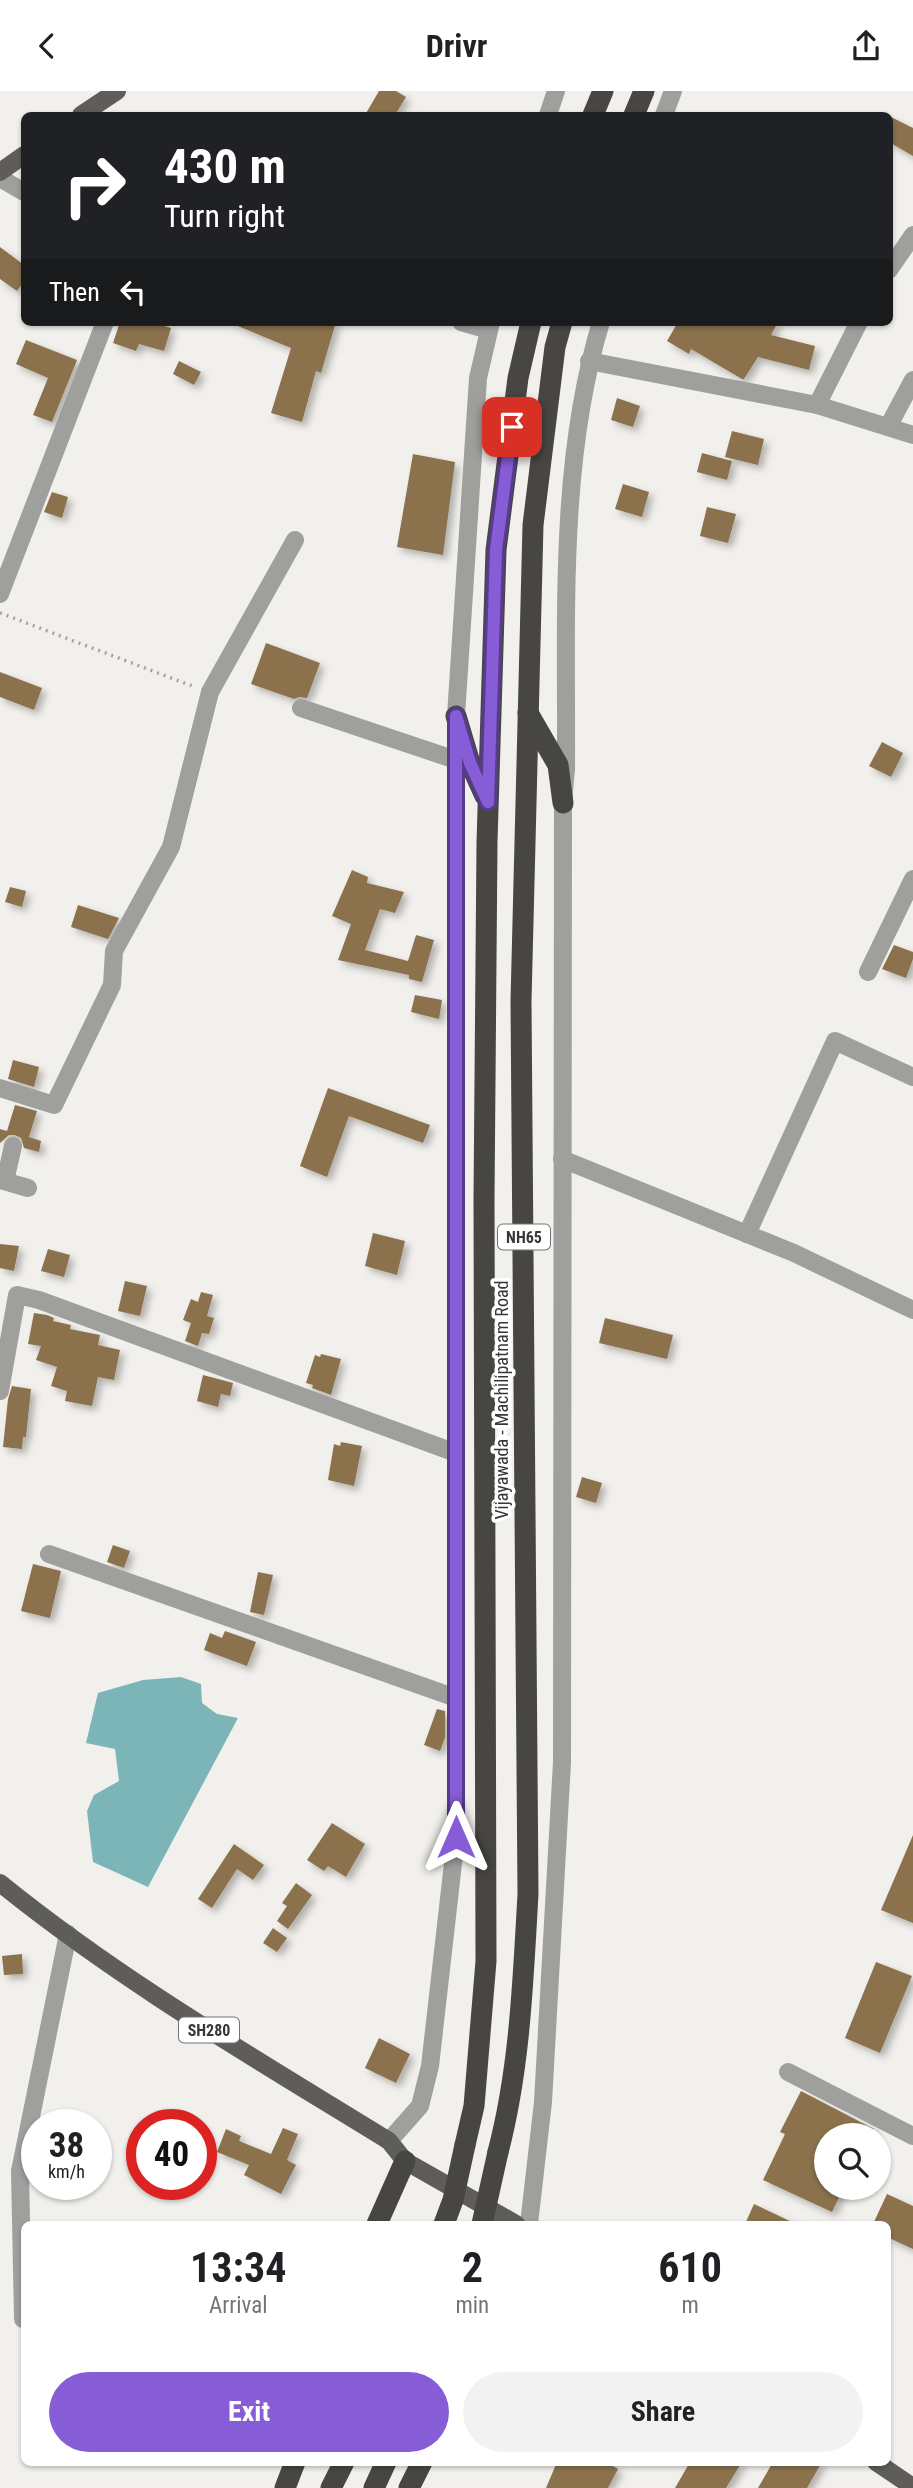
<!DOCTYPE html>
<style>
body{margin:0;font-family:"Roboto Condensed",sans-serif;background:#f2f2f2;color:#202124;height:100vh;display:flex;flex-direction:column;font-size:26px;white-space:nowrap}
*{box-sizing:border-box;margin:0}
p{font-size:23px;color:#757577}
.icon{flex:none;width:38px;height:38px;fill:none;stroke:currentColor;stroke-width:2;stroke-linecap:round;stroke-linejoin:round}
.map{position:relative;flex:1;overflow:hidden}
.drawer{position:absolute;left:21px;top:2130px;width:870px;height:245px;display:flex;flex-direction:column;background:#fff;border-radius:10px;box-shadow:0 2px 5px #0004}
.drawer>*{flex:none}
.hud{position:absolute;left:21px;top:21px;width:872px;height:214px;border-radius:10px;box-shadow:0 2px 5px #0004;background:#202124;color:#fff;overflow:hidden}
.fabs{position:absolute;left:814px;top:2032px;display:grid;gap:14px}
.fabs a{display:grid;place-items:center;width:77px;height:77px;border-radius:50%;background:#fff;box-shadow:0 2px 5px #0004;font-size:35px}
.speed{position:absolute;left:21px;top:2018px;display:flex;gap:14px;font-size:35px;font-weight:700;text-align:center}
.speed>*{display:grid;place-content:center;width:91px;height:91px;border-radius:50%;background:#fff;box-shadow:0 2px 5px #0004;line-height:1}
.speed small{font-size:18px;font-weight:400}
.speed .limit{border:10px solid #d22;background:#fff;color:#111}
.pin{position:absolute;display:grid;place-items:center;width:60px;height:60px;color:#fff;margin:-30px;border-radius:14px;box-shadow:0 4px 10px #0006}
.me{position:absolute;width:77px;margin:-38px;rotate:0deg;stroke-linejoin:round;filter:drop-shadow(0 0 5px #0008)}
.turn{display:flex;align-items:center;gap:24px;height:147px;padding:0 28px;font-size:32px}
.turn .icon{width:91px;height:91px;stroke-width:2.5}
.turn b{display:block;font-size:49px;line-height:60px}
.then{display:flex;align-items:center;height:66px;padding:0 28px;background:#0003;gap:14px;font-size:26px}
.eta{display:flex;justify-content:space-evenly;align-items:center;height:119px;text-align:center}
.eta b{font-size:42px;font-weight:700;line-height:49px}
.button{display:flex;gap:14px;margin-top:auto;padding:14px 28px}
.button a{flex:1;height:80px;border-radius:42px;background:#875dd7;color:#fff;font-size:28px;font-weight:700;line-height:80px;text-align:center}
.button a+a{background:#f2f2f2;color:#202124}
header{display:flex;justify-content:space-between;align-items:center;height:91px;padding:0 28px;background:#fff;font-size:32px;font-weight:700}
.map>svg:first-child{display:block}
</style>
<header><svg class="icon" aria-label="back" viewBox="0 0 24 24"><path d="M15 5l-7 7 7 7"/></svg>Drivr<svg class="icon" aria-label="share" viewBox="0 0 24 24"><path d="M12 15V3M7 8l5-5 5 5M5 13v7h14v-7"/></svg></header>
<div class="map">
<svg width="913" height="2397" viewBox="0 0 913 2397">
<defs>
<filter id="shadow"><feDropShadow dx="4.5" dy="4.5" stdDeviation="3.5" flood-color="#0004"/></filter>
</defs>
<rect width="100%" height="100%" fill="#f2f0ec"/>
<!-- water -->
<path fill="#7bb5b7" d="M 181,1586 L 201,1593 L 202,1612 L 217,1623 L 238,1627 L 148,1796 L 93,1771 L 87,1720 L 94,1704 L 119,1690 L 115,1658 L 86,1652 L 98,1602 L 143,1589 Z"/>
<!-- building -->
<g fill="#8b724e" filter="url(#shadow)">
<path d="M 379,0 L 396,0 L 406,6 L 395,24 L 365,24 Z"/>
<path d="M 889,25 L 913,37 L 913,65 L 889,51 Z"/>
<path d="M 0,156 L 24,174 L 24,190 L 17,200 L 0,188 Z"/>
<path d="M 120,231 L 152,231 L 171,237 L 164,260 L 139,253 L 136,260 L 113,252 Z"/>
<path d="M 228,231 L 336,231 L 321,282 L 316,280 L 302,331 L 271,322 L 291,257 Z"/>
<path d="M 678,231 L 778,231 L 771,244 L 815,255 L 809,279 L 758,266 L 744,288 L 742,288 L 691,258 L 689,263 L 667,250 Z"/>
<path d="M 26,249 L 77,269 L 52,331 L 33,324 L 48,287 L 16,273 Z"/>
<path d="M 179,270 L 201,281 L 194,294 L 173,283 Z"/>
<path d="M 617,307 L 640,315 L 633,336 L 611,329 Z"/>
<path d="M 732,340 L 764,348 L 758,374 L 725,366 Z"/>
<path d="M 702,362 L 732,370 L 727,389 L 697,381 Z"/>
<path d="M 413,363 L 455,371 L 443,464 L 397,456 Z"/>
<path d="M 623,393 L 649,401 L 642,426 L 615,418 Z"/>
<path d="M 52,401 L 68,406 L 62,427 L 44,421 Z"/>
<path d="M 707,416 L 736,423 L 728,452 L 700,445 Z"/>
<path d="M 266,552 L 320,572 L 307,607 L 299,606 L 294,608 L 251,593 Z"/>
<path d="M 0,581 L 42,597 L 34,619 L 0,606 Z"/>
<path d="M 882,651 L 903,662 L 891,686 L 869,675 Z"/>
<path d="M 352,779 L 368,786 L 367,792 L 404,801 L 395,822 L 380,818 L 365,859 L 408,870 L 416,844 L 434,849 L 422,891 L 409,888 L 409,884 L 338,869 L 351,833 L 332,825 Z"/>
<path d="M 10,796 L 26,800 L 22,816 L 5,811 Z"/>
<path d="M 78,814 L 119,827 L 108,848 L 71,836 Z"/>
<path d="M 894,854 L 913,861 L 913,868 L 906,887 L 882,878 Z"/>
<path d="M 415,904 L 442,909 L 439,928 L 411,921 Z"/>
<path d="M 13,969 L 39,976 L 34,996 L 8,988 Z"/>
<path d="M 328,997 L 430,1034 L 423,1052 L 349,1025 L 327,1086 L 300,1075 Z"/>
<path d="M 15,1014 L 37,1020 L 29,1046 L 41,1050 L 39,1061 L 24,1057 L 21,1047 L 15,1044 L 9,1044 L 0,1052 L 0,1038 L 7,1040 Z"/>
<path d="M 373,1142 L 405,1150 L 397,1184 L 365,1175 Z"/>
<path d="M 0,1153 L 19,1155 L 14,1180 L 0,1177 Z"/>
<path d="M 48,1158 L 70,1164 L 64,1186 L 41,1180 Z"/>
<path d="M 125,1190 L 147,1195 L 140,1225 L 118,1220 Z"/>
<path d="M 201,1201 L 213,1204 L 207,1225 L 214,1227 L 209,1243 L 202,1242 L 198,1255 L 185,1250 L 191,1232 L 183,1229 L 191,1208 L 198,1211 Z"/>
<path d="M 34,1222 L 47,1224 L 54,1227 L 53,1230 L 71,1234 L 70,1238 L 100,1244 L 98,1254 L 120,1259 L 114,1289 L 98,1286 L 92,1315 L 65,1310 L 67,1300 L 51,1295 L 57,1276 L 36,1269 L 41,1255 L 28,1253 Z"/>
<path d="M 605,1227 L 673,1244 L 667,1268 L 599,1252 Z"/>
<path d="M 321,1263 L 341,1268 L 331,1304 L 312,1297 L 313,1294 L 306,1292 L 315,1264 L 320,1266 Z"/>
<path d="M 203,1284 L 233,1292 L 230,1305 L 221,1303 L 218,1316 L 197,1310 Z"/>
<path d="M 12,1295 L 31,1298 L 26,1346 L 23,1346 L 22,1358 L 3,1356 L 8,1308 Z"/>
<path d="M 341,1351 L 362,1355 L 354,1395 L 328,1389 L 334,1353 L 340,1355 Z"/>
<path d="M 582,1386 L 602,1392 L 596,1412 L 576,1406 Z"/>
<path d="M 113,1454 L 130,1460 L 124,1477 L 107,1471 Z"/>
<path d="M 33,1473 L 61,1480 L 50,1527 L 21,1520 Z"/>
<path d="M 258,1481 L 273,1484 L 264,1524 L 250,1521 Z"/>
<path d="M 225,1540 L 256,1551 L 247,1575 L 204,1559 L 210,1542 L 222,1547 Z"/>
<path d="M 437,1618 L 445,1620 L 445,1646 L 440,1660 L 424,1654 Z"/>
<path d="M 332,1732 L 365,1753 L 346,1786 L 328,1775 L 324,1780 L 307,1769 Z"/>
<path d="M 913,1744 L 913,1832 L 881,1819 Z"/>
<path d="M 234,1753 L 264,1774 L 253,1789 L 237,1778 L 212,1817 L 198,1808 Z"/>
<path d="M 296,1792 L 312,1804 L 288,1838 L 277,1830 L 287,1815 L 282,1812 Z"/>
<path d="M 273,1837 L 287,1847 L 277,1861 L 263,1852 Z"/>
<path d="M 22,1863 L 23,1883 L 4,1884 L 2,1865 Z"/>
<path d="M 876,1871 L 912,1885 L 880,1962 L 845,1947 Z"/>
<path d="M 379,1947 L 410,1963 L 396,1992 L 365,1977 Z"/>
<path d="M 801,2000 L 874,2038 L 872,2044 L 826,2044 L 826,2096 L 844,2096 L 832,2121 L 763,2089 L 785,2043 L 780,2041 Z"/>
<path d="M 283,2037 L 298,2043 L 287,2069 L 296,2074 L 281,2103 L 244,2084 L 249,2074 L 217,2061 L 226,2038 L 241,2045 L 239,2050 L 271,2063 Z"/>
<path d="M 887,2103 L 913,2115 L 913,2158 L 887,2146 L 887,2133 L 873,2133 Z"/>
<path d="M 754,2113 L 796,2133 L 745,2133 Z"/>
<path d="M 557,2371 L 606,2371 L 618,2378 L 608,2397 L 546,2397 Z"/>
<path d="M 690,2371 L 742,2371 L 726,2397 L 675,2397 Z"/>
<path d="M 773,2371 L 822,2371 L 807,2397 L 758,2397 Z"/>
</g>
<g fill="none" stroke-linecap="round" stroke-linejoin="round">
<!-- path -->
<path stroke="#a5a3a0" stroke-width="3.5" stroke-dasharray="2 5" stroke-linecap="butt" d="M 0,522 L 195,596"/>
<!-- minor -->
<g stroke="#9f9f9d" stroke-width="18">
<path d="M 548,24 L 556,0"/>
<path d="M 664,24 L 673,0"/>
<path d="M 0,87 L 24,101"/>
<path d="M 889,179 L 913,144"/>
<path d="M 461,231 L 489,239"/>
<path d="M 589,270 L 817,314 L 913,344"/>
<path d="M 817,314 L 859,231"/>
<path d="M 888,336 L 913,289"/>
<path d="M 0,503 L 105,231"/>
<path d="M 301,617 L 456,669"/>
<path d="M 868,881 L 913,788"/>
<path d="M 0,997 L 54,1014 L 112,894 L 114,860 L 171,756 L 210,601 L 295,449"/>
<path d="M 562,1068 L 794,1162 L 913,1219"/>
<path d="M 0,1089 L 28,1097"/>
<path d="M 5,1090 L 13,1055"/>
<path d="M 747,1143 L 835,950 L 913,986"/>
<path d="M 0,1300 L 17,1204 L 39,1209 L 456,1362"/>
<path d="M 49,1463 L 456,1607"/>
<path d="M 788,1981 L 913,2045"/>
<path d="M 389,2050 L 420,2015 L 430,1975 L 456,1746 L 456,625 L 478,287 L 491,231"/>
<path d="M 529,2133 L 543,2011 L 562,1671 L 563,712 L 566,678 C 567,531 558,373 601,231"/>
<path d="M 23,2228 L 20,2080 L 68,1843"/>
</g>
<!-- major -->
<g stroke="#5e5d5a" stroke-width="18">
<path d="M 81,24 L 117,0"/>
<path d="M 0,81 L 24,64"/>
<path d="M 0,1792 C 121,1890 256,1968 389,2050 L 405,2070 L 516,2133"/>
<path d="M 876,2371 L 913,2396"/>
</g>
<!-- highway -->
<g stroke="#474643" stroke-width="21">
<path d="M 593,24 L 603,0"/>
<path d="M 634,24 L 644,0"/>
<path d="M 528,622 L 558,674 L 563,712"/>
<path d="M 456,625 L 470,672 L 485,705"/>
<path d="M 465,2054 L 474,2015 L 486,1870 L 484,1109 L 487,751 L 496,459 L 518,287 L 531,231"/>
<path d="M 498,2061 C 520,1977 523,1890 528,1803 L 521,910 L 533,434 L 555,256 L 562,231"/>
<path d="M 377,2133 L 405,2070"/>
<path d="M 285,2397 L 295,2371"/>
<path d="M 331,2397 L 344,2371"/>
<path d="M 374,2397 L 386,2371"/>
<path d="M 409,2397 L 422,2371"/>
</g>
<!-- highway-bridge -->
<g stroke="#474643" stroke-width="21">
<path d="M 444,2133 L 453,2109 L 465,2054"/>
<path d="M 482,2133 L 498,2061"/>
</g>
</g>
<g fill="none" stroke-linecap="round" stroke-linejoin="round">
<!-- route casing -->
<g stroke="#583c8c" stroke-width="18">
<path id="route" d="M 456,1746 L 456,625 L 470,672 L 488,711 L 496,459 L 512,336"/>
</g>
<!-- route -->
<use href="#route" stroke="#875dd7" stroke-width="12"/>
</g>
<g text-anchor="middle" stroke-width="7" stroke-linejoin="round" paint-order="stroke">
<!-- shield labels -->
<g fill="#fff" stroke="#747372" stroke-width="2">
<rect x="498" y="1133.5" width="52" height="25" rx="5"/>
<rect x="179" y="1926.5" width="60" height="25" rx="5"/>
</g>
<g font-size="16" font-weight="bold" fill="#383736">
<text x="524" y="1152">NH65</text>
<text x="209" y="1945">SH280</text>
</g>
<!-- street labels -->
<g font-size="18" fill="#383736" stroke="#fff">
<text transform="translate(502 1309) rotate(-90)" y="6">Vijayawada - Machilipatnam Road</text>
</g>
</g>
</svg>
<div class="fabs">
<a><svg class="icon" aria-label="search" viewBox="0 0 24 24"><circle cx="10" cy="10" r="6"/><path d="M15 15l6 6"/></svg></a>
</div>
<div class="speed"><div>38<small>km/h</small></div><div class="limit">40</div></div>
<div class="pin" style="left:512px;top:336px;background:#d93025"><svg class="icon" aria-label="arrive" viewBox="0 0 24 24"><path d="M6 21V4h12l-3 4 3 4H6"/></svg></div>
<svg class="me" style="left:456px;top:1746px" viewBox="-20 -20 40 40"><path d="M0-17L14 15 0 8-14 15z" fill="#875dd7" stroke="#fff" stroke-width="4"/></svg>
<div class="hud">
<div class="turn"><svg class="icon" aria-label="right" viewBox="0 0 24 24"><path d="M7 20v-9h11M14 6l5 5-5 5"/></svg><div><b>430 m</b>Turn right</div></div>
<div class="then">Then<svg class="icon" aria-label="left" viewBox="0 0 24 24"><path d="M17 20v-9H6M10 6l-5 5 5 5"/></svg></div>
</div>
<section class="drawer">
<div class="eta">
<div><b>13:34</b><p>Arrival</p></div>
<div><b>2</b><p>min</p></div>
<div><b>610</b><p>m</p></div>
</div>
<div class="button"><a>Exit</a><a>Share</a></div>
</section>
</div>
